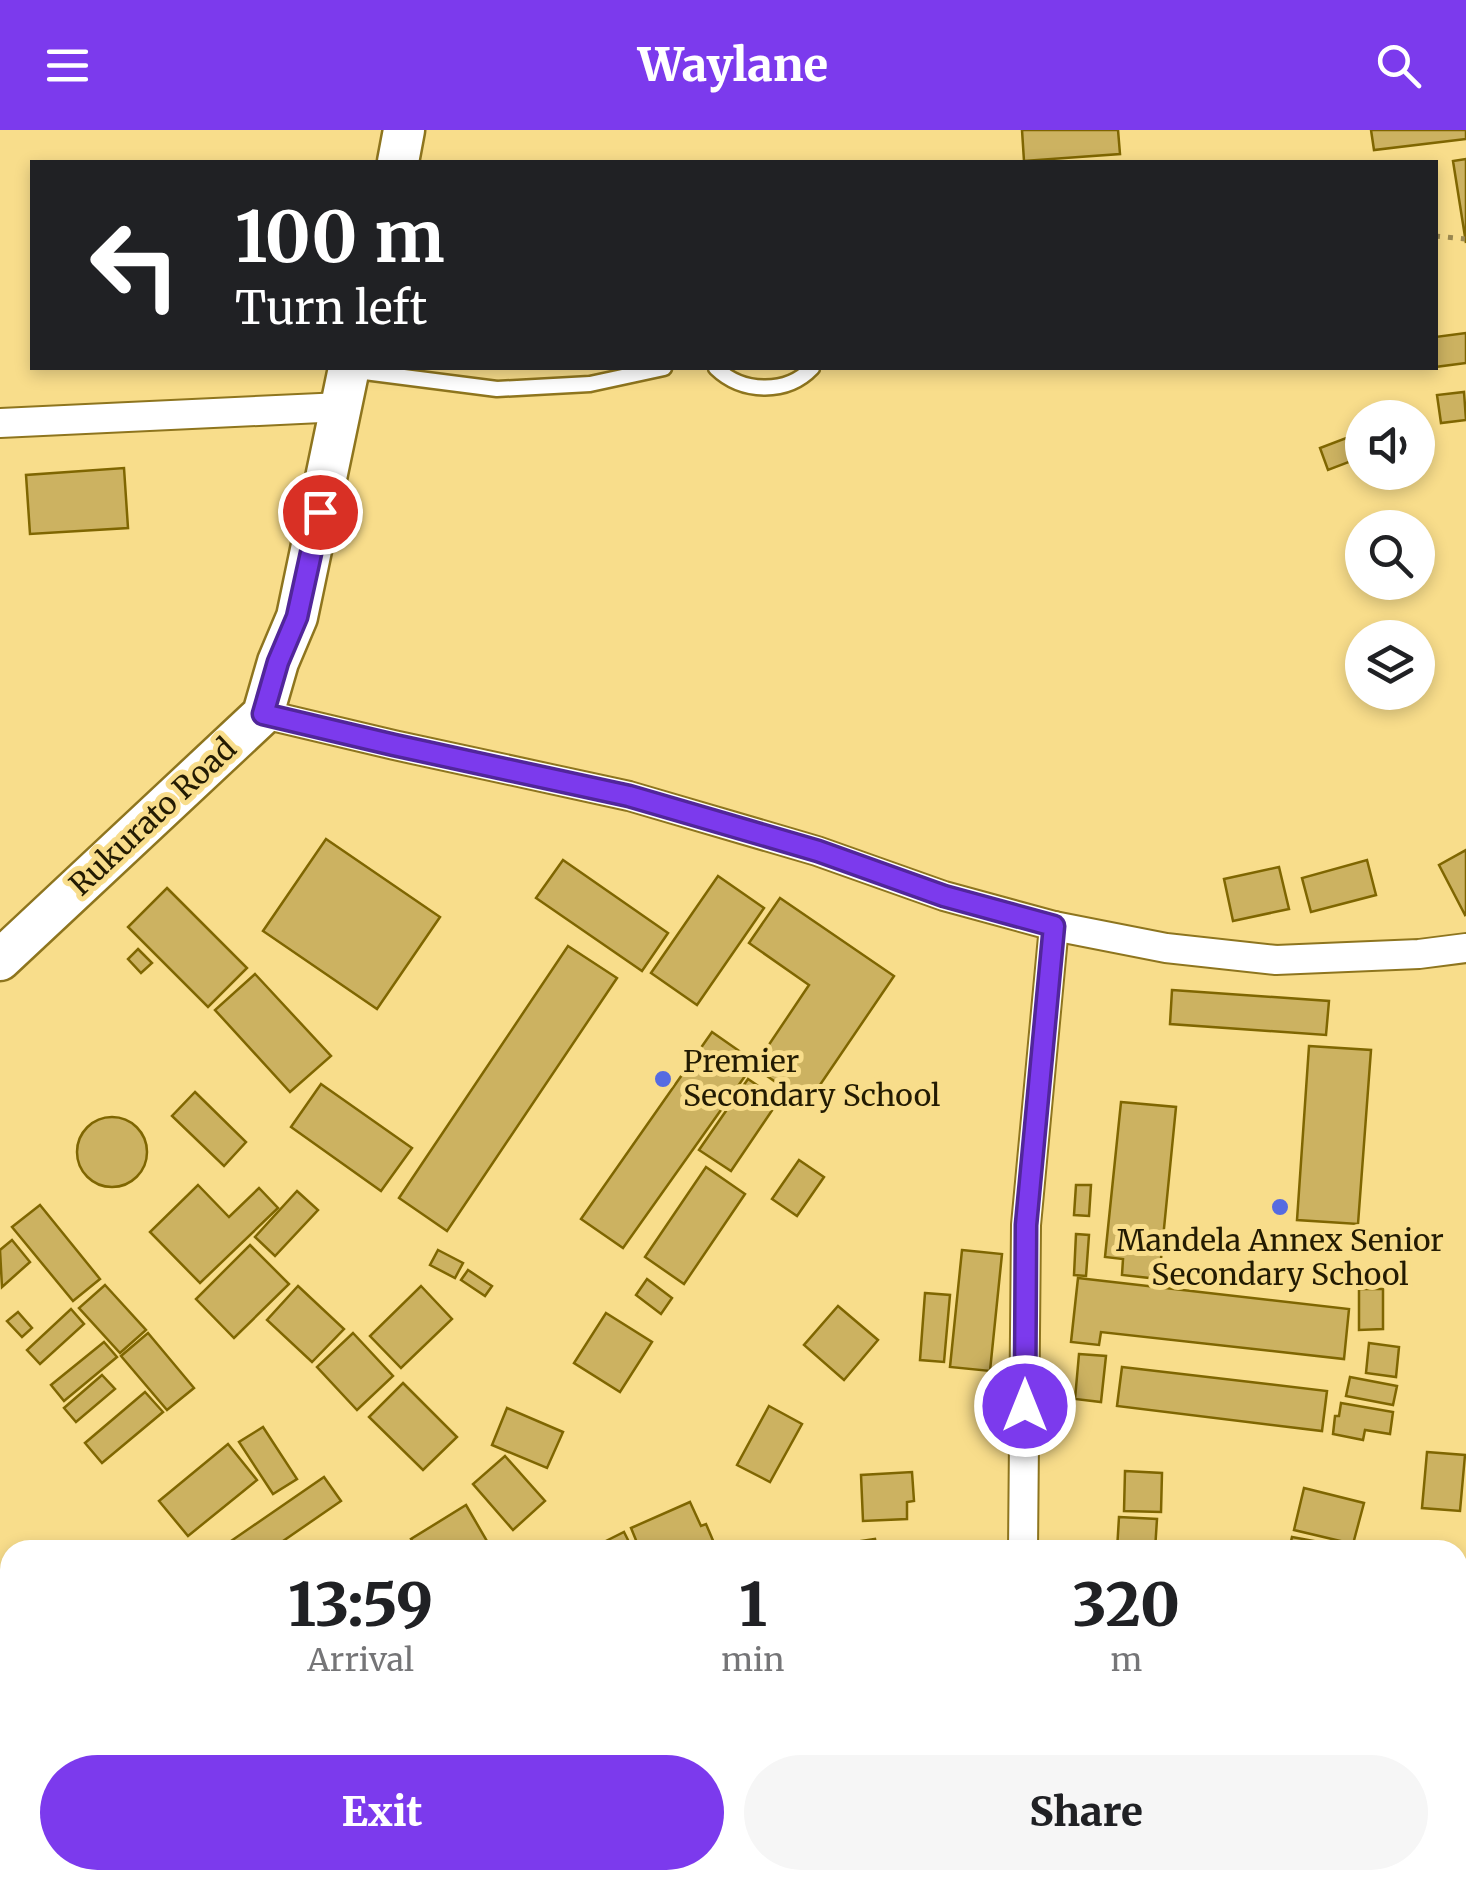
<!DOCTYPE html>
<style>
body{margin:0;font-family:Merriweather,serif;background:#f6f6f6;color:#202124;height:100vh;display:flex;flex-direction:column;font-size:38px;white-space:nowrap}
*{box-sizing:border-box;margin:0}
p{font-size:32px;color:#757577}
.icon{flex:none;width:55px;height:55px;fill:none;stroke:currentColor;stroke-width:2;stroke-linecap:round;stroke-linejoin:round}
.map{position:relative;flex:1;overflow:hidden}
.sheet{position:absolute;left:0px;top:1410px;width:1468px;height:350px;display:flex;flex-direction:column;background:#fff;border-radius:30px 30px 0 0;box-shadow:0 5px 15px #0003}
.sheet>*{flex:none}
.guide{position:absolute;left:30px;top:30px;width:1408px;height:210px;border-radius:0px;box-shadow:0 5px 15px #0003;background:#202124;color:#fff;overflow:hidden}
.fabs{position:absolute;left:1345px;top:270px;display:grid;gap:20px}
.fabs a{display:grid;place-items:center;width:90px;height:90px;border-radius:50%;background:#fff;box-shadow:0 5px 15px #0003;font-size:50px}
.pin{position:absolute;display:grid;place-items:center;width:85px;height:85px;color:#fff;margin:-42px;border:5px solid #fff;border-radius:50%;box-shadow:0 2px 10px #0007}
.me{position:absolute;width:110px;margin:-55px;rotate:0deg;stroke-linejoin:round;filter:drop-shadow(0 0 8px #0008)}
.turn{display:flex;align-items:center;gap:35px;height:210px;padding:0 40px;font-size:45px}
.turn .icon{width:130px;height:130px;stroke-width:2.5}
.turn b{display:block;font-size:70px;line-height:85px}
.eta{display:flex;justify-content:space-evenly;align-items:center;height:170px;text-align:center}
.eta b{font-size:60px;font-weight:800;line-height:70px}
.button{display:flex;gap:20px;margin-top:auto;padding:20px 40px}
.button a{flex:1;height:115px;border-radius:60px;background:#7c3aed;color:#fff;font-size:40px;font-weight:800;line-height:115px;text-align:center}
.button a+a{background:#f6f6f6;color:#202124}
header{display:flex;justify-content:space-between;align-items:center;height:130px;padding:0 40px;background:#7c3aed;color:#fff;font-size:45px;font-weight:800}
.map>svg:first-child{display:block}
</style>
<header><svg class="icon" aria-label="menu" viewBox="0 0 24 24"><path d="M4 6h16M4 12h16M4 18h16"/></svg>Waylane<svg class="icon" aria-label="search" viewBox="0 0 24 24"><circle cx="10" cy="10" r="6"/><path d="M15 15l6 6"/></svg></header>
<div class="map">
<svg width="1466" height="1760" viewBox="0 0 1466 1760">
<rect width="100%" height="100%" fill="#f8dd8b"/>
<!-- building -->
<g fill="#ccb261" stroke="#7f6601" stroke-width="2.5">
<path d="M 1022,0 L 1118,0 L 1120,24 L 1024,31 Z"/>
<path d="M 1371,0 L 1466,0 L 1466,9 L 1374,20 Z"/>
<path d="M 1466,29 L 1466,113 L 1453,31 Z"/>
<path d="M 1466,203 L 1466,233 L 1435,237 L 1435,207 Z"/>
<path d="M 1464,262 L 1466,290 L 1441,293 L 1437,265 Z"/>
<path d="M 1362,302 L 1362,327 L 1328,340 L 1320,318 Z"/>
<path d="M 124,338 L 128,398 L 30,404 L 26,345 Z"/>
<path d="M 326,709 L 440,787 L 377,879 L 263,801 Z"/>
<path d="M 1466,720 L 1466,784 L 1465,785 L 1439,735 Z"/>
<path d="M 563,730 L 668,803 L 642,841 L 536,768 Z"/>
<path d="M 1367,730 L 1376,765 L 1311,782 L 1302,748 Z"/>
<path d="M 1279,737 L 1289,779 L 1233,791 L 1224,749 Z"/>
<path d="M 718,746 L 764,778 L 697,875 L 651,843 Z"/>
<path d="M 167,758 L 247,838 L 208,877 L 128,797 Z"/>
<path d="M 780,768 L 894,846 L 807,974 L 754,937 L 809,855 L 749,813 Z"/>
<path d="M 568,816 L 617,848 L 447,1101 L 399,1068 Z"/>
<path d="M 138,819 L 152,833 L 141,843 L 128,829 Z"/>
<path d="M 255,844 L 331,926 L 290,962 L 215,880 Z"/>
<path d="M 1172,860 L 1329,871 L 1326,905 L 1170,894 Z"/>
<path d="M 712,902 L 755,932 L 623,1118 L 581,1089 Z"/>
<path d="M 1309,916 L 1371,920 L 1358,1094 L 1297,1090 Z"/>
<path d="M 748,949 L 779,970 L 731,1041 L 699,1020 Z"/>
<path d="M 321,954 L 412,1018 L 381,1061 L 291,997 Z"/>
<path d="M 195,962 L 246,1012 L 224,1036 L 172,986 Z"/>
<path d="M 1121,972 L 1176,977 L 1159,1149 L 1122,1145 L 1123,1129 L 1105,1127 Z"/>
<circle cx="112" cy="1022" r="35"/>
<path d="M 799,1030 L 824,1047 L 797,1086 L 772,1069 Z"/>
<path d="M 706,1037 L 745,1064 L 684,1154 L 645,1127 Z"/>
<path d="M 198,1055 L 229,1087 L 259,1058 L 278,1078 L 200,1153 L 150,1102 Z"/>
<path d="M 1076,1055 L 1091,1055 L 1089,1086 L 1074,1085 Z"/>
<path d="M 297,1061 L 318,1080 L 275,1126 L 255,1107 Z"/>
<path d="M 40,1075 L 100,1149 L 73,1171 L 12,1097 Z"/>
<path d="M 1076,1104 L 1089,1105 L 1086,1146 L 1074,1145 Z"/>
<path d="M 12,1110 L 30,1132 L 2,1157 L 0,1120 Z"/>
<path d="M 250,1115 L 289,1154 L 234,1208 L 196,1169 Z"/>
<path d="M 438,1120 L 463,1133 L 455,1148 L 430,1135 Z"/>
<path d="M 962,1120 L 1002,1124 L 990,1241 L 950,1237 Z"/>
<path d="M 468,1140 L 492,1156 L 485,1166 L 461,1150 Z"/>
<path d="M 1078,1148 L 1349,1179 L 1344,1229 L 1101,1202 L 1099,1215 L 1071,1212 Z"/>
<path d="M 647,1149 L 672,1168 L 661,1184 L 636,1165 Z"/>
<path d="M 105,1155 L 146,1200 L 120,1223 L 79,1178 Z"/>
<path d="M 298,1156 L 344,1199 L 312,1232 L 267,1190 Z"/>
<path d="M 421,1156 L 452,1189 L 401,1238 L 370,1206 Z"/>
<path d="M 1359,1159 L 1383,1159 L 1383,1199 L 1359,1200 Z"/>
<path d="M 925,1163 L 950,1165 L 944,1232 L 920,1230 Z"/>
<path d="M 838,1176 L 878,1210 L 844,1250 L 804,1215 Z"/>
<path d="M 71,1179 L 84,1194 L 40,1234 L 27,1220 Z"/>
<path d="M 18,1182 L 32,1198 L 22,1207 L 7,1191 Z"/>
<path d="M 606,1183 L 652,1212 L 620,1262 L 574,1233 Z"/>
<path d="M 148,1203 L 194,1258 L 167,1280 L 121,1226 Z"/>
<path d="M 353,1203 L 393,1246 L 357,1280 L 317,1237 Z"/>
<path d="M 104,1212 L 117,1227 L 64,1271 L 51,1255 Z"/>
<path d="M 1369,1213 L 1399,1217 L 1396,1247 L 1366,1243 Z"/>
<path d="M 1079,1224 L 1106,1226 L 1101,1272 L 1075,1269 Z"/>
<path d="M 1122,1237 L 1327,1261 L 1322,1301 L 1117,1276 Z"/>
<path d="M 102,1245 L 115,1259 L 76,1292 L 64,1278 Z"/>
<path d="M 1350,1247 L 1397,1256 L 1393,1275 L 1346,1266 Z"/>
<path d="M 403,1253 L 457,1307 L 423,1340 L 369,1287 Z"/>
<path d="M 145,1262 L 163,1282 L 102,1333 L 85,1313 Z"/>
<path d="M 1341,1273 L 1393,1282 L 1390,1304 L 1365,1300 L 1363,1310 L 1333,1304 L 1335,1286 L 1339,1286 Z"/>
<path d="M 769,1276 L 802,1294 L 770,1352 L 737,1335 Z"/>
<path d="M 507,1278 L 563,1302 L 547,1338 L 492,1315 Z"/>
<path d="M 263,1297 L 297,1349 L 273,1364 L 239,1312 Z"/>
<path d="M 228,1314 L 257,1350 L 188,1406 L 159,1371 Z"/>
<path d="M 1427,1322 L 1465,1325 L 1460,1381 L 1422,1378 Z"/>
<path d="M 505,1326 L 545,1371 L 513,1400 L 473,1354 Z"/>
<path d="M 1125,1341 L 1162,1343 L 1161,1382 L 1124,1381 Z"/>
<path d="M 912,1342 L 914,1371 L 907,1372 L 907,1389 L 863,1391 L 861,1345 Z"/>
<path d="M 324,1347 L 341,1371 L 270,1420 L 218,1420 Z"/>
<path d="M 1304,1358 L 1364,1373 L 1353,1414 L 1294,1400 Z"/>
<path d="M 690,1372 L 701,1396 L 706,1394 L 717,1420 L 640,1420 L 631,1398 Z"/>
<path d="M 466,1375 L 491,1418 L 418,1420 L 411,1409 Z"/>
<path d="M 1119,1387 L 1157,1389 L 1155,1420 L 1117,1420 Z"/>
<path d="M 624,1402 L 633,1420 L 608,1420 L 604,1412 Z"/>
<path d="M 1292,1407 L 1319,1412 L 1317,1420 L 1289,1420 Z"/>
<path d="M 875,1409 L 877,1420 L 842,1420 L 841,1414 Z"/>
<path d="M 10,1526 L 10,1557 L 0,1562 L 0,1531 Z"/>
<path d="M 0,1691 L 10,1710 L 10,1739 L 0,1744 Z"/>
<path d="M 353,1750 L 383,1750 L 385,1760 L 355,1760 Z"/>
<path d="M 603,1750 L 637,1750 L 627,1758 L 629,1760 L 591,1760 Z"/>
<path d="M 738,1750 L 790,1750 L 791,1760 L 740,1760 Z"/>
<path d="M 832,1750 L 866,1750 L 867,1760 L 821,1760 L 820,1752 Z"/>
<rect x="1102" y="1750" width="35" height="10"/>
<rect x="1139" y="1750" width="40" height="9"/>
<path d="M 1392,1750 L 1423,1750 L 1427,1760 L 1362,1760 Z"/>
</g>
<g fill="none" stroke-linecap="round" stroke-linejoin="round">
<!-- lane casing -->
<g stroke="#8e751e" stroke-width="19">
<g id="lane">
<path d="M 716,238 C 742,263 786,265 812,238"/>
<path d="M 349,240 L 497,259 L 590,254 L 664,238"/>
</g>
</g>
<!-- street casing -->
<g stroke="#8e751e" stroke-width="32">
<g id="street">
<path d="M 0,293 L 342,277"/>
<path d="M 263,584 L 394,615 L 629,666 L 817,721 L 944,766 L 1054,796 L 1166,818 L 1276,830 L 1419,824 L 1466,818"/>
<path d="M 1023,1420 L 1026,1095 L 1054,796"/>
<path d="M 1026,1750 L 1026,1760"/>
</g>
</g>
<!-- secondary casing -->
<g stroke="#8e751e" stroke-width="45">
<g id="secondary">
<path d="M 398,32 L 404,0"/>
<path d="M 0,830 L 263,584 L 278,532 L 297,487 L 349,238"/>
</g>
</g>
<!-- path -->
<path stroke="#9c8950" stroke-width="5" stroke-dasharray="5 8" stroke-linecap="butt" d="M 1435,106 L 1465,109"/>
<!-- lane -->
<use href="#lane" stroke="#fff" stroke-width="14"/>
<!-- street -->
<use href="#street" stroke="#fff" stroke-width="28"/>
<!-- secondary -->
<use href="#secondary" stroke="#fff" stroke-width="40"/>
</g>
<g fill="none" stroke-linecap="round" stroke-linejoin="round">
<!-- route casing -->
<g stroke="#51269a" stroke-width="25">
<path id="route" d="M 320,382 L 297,487 L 278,532 L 263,584 L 394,615 L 629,666 L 818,721 L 944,766 L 1054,796 L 1026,1095 L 1025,1276"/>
</g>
<!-- route -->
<use href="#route" stroke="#7c3aed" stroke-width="18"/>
</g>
<!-- markers -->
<g fill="#566be1" stroke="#f8dd8b" stroke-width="4">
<circle cx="663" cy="949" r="10"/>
<circle cx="1280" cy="1077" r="10"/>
</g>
<g text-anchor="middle" stroke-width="10" stroke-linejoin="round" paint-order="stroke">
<!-- street labels -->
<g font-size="30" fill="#231b02" stroke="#f8dd8b">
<text transform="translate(153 687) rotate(-43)" y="10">Rukurato Road</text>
</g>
<!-- poi labels -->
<g font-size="30" fill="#231b02" stroke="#f8dd8b" text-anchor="start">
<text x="683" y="942">Premier<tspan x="683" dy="34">Secondary School</tspan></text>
<text x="1280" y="1121" text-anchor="middle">Mandela Annex Senior<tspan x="1280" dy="34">Secondary School</tspan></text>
</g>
</g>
</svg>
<div class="fabs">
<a><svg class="icon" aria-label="sound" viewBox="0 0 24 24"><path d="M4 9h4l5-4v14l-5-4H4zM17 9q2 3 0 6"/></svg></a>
<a><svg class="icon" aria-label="search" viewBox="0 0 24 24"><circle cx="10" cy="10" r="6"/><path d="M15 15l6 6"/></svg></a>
<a><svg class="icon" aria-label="layers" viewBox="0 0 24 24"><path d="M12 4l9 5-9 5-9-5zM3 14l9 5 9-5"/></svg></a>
</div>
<div class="pin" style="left:320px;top:382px;background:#d93025"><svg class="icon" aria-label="arrive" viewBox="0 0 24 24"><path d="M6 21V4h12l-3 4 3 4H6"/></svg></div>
<svg class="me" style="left:1025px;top:1276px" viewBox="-20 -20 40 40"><circle r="17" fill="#7c3aed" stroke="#fff" stroke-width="3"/><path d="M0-11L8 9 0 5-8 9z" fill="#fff"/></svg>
<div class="guide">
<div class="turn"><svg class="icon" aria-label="left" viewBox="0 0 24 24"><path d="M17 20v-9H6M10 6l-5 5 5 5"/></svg><div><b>100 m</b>Turn left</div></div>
</div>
<section class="sheet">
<div class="eta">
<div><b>13:59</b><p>Arrival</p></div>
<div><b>1</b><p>min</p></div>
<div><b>320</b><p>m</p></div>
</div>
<div class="button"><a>Exit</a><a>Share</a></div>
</section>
</div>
